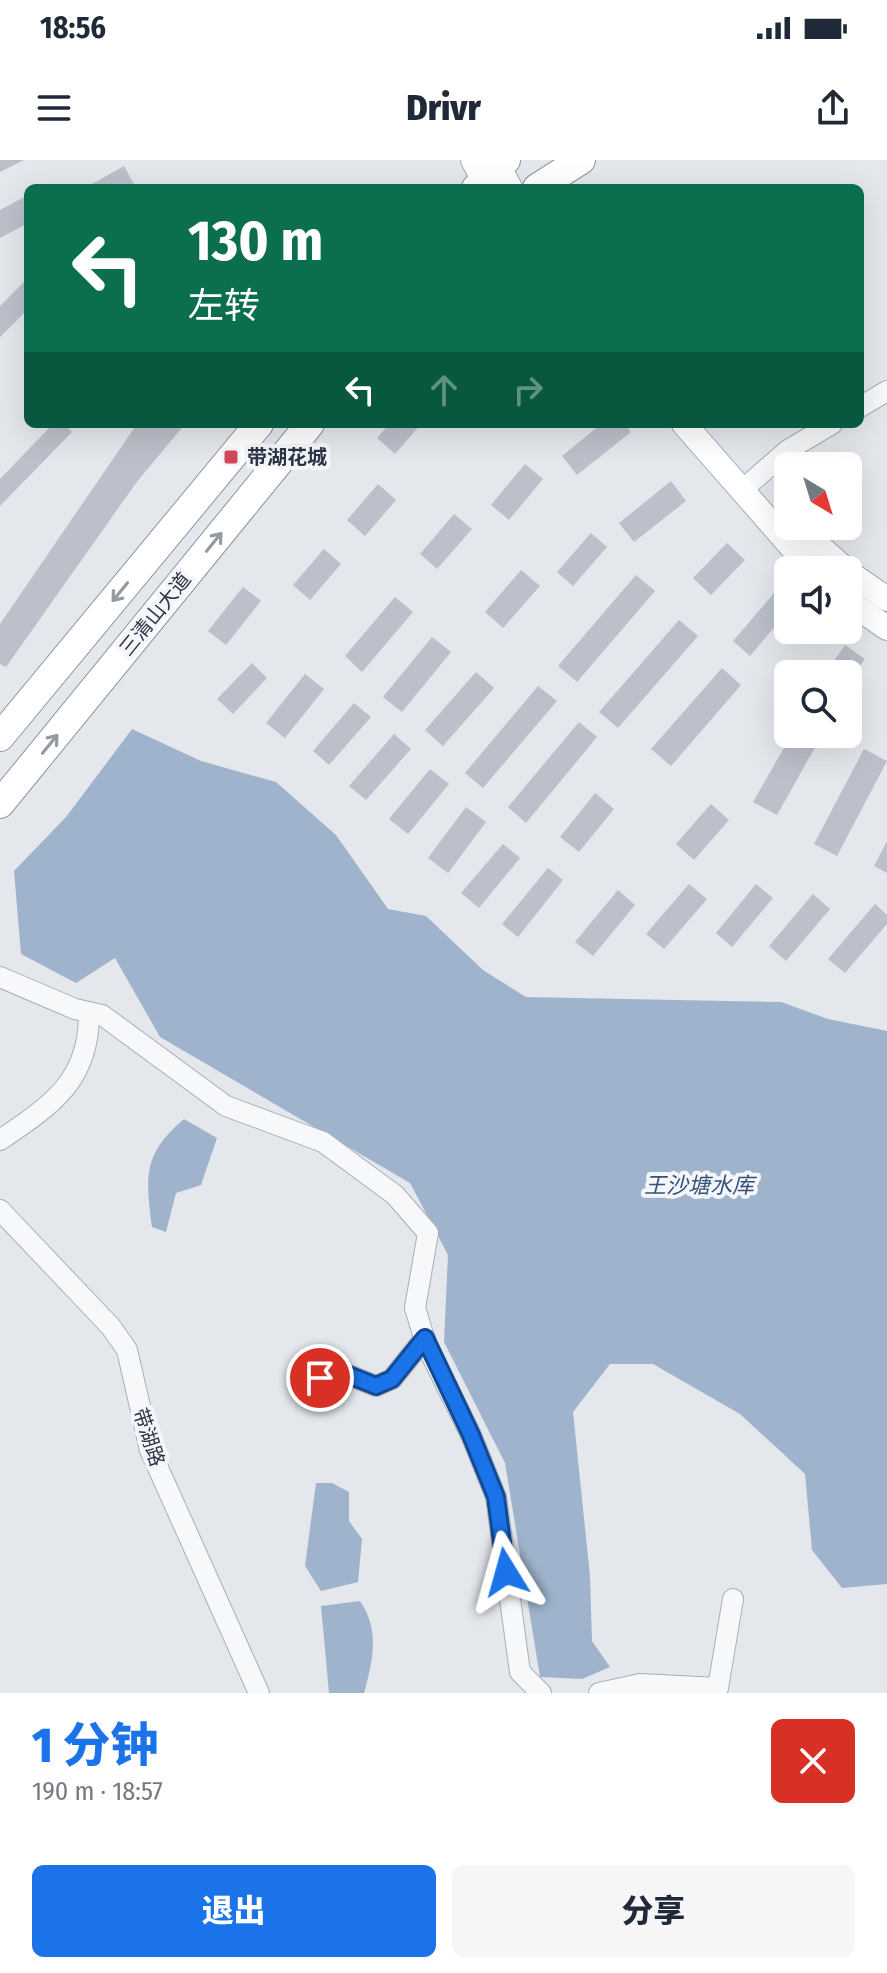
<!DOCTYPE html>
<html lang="zh">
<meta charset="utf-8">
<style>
body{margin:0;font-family:"Fira Sans Condensed","Noto Sans SC",sans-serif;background:#f6f6f7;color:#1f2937;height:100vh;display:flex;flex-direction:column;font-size:30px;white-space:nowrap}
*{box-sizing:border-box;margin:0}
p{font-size:26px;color:#747a83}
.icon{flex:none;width:44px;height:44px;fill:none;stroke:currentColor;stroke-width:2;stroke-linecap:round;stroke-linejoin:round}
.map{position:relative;height:1533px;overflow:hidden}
.panel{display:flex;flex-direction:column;background:#fff;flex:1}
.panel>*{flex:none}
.hud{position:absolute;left:24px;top:24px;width:840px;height:244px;border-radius:12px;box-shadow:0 8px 32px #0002;background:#0b6e4f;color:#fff;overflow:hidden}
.needle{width:52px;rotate:142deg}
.controls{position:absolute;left:774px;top:292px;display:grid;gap:16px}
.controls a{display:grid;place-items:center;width:88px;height:88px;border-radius:12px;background:#fff;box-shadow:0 8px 32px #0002;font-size:40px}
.pin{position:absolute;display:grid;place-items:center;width:68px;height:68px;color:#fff;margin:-34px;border:4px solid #fff;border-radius:50%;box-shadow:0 2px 8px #0007}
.me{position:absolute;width:88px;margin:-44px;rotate:352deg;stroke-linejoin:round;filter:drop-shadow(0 0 6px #0008)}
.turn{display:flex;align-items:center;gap:28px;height:168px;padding:0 32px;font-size:36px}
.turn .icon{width:104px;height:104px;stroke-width:2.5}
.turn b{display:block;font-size:56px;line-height:68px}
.lanes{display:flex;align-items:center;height:76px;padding:0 32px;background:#0003;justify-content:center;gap:40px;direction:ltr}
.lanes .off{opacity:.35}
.round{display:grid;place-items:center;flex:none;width:84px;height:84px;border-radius:12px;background:#f6f6f7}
.head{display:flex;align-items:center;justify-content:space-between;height:136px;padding:0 32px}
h1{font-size:48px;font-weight:800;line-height:60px;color:#1a73e8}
.primary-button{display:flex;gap:16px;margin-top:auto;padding:16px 32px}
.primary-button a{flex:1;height:92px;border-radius:12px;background:#1a73e8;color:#fff;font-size:32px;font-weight:800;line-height:92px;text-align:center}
.primary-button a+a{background:#f6f6f7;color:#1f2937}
.status{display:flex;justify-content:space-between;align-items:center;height:56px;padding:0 40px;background:#fff;direction:ltr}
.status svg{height:22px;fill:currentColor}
header{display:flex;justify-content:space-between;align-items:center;height:104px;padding:0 32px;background:#fff;font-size:36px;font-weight:800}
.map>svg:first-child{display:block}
</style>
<div class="status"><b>18:56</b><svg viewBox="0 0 49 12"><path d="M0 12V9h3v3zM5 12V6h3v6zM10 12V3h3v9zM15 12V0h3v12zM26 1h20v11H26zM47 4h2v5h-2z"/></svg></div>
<header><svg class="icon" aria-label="menu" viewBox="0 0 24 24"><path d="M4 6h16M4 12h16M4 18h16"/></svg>Drivr<svg class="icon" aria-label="share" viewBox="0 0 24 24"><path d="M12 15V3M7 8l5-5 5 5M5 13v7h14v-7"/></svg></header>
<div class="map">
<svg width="887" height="1533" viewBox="0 0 887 1533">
<rect width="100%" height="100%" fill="#e4e7ec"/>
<!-- water -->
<g fill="#9fb4cc">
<path d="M 132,569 L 201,601 L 276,622 L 336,675 L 388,749 L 426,756 L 483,810 L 526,837 L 781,842 L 828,859 L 887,871 L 887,1424 L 842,1428 L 812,1390 L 805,1314 L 740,1254 L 653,1204 L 610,1204 L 573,1252 L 590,1416 L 592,1481 L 610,1507 L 582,1519 L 540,1517 L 505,1303 L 444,1182 L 448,1095 L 410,1023 L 160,877 L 115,798 L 76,823 L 21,794 L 14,711 L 66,657 Z"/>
<path d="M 184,959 L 217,978 L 201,1025 L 176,1033 L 166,1072 L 152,1067 C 146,1016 142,995 184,959 Z"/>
<path d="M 316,1323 L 332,1323 L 349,1332 L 349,1361 L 362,1379 L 358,1422 L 321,1431 L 305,1406 Z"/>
<path d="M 360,1441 C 380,1470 373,1500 364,1533 L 329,1533 L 321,1446 Z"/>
</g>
<!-- building -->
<g fill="#bbc0ca">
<path d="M 0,0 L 24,0 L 0,12 Z"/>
<path d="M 124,6 L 136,28 L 85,28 Z"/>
<path d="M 28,35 L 28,63 L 0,78 L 0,50 Z"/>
<path d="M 28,118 L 28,149 L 0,177 L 0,146 Z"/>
<path d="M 53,264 L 64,264 L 72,272 L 0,346 L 0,319 Z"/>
<path d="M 137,264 L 185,264 L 136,323 L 6,507 L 0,504 L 0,464 Z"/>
<path d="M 389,264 L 421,264 L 395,294 L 377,278 Z"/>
<path d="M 601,264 L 625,264 L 631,272 L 577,315 L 562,296 Z"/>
<path d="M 525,304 L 543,319 L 509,360 L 491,345 Z"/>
<path d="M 671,321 L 686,341 L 634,382 L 619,363 Z"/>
<path d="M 378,324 L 396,340 L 365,376 L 347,360 Z"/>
<path d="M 454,354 L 472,369 L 437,409 L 420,394 Z"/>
<path d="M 591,373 L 607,387 L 573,426 L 557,412 Z"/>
<path d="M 727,383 L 745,400 L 711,435 L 693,418 Z"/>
<path d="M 324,389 L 341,404 L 310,440 L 293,425 Z"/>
<path d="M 521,410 L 540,426 L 503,468 L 485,452 Z"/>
<path d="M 636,415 L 655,431 L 577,522 L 558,506 Z"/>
<path d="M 243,427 L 261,441 L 226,485 L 208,471 Z"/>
<path d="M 776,431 L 788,441 L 788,451 L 750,496 L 733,481 Z"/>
<path d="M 395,437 L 413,452 L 362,512 L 345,496 Z"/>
<path d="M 679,460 L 698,476 L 618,568 L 599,552 Z"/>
<path d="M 432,477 L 451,492 L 402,552 L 383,537 Z"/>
<path d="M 845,485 L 865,499 L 848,523 L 848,514 L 825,514 Z"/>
<path d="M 252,503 L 267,518 L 233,554 L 217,539 Z"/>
<path d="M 722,508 L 741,525 L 671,606 L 651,589 Z"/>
<path d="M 476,512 L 494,528 L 443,586 L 425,570 Z"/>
<path d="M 305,514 L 324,529 L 285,578 L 266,563 Z"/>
<path d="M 538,526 L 557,541 L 483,628 L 465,613 Z"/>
<path d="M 354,543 L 371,557 L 329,605 L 313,591 Z"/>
<path d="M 579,562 L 597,577 L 526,663 L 508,647 Z"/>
<path d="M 394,574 L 411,589 L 366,640 L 349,626 Z"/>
<path d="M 792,574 L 803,574 L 818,582 L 777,655 L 753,642 Z"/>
<path d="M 864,589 L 887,601 L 837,696 L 814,684 Z"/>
<path d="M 430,609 L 449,624 L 408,674 L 389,659 Z"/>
<path d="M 595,633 L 614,649 L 579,692 L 560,677 Z"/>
<path d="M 711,644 L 729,660 L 694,700 L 676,684 Z"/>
<path d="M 466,647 L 486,662 L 448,713 L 428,698 Z"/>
<path d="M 887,681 L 887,713 L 874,706 Z"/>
<path d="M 503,684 L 520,698 L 479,748 L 461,733 Z"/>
<path d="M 548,708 L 563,720 L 518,777 L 502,764 Z"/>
<path d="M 689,724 L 707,739 L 664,789 L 646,774 Z"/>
<path d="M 756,724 L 773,738 L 732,787 L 716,773 Z"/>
<path d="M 618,730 L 635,745 L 593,796 L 575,782 Z"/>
<path d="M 813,734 L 830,749 L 786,801 L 769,786 Z"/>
<path d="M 875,744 L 887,755 L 887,764 L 845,813 L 828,799 Z"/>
</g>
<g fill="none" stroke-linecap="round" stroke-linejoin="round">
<!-- minor casing -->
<g stroke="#a9aeb7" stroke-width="22">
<g id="minor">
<path d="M 860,247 L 887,231"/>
<path d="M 749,324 L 788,290 L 832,264"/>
<path d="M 0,817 L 75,849 L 102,855 L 226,946 L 323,982 L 395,1035 L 428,1073 L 415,1148 L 426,1184 L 471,1275 L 496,1337 L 520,1512 L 541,1533"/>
<path d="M 0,980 C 52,945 90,920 89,852"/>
<path d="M 0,1050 L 111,1167 L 127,1190 L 150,1290 L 259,1533"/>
<path d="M 320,1218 L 346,1214 L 376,1226 L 392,1219 L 425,1178"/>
<path d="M 599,1533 L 640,1524 L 718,1528 L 733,1439"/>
</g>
</g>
<!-- major casing -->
<g stroke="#a3abb8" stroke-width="26">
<g id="major">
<path d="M 473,0 L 488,28"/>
<path d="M 495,0 L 510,28"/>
<path d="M 684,264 L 812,410"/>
<path d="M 796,366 L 846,410"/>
<path d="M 848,412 L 887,439"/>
<path d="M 848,441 L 887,468"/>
</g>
</g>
<!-- highway casing -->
<g stroke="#8b94a3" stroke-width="30">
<g id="highway">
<path d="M 476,28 L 506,0"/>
<path d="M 537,28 L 581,0"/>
<path d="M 0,577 L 259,264"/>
<path d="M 0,644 L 310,264"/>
</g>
</g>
<!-- minor -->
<use href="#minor" stroke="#f7f8fa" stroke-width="20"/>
<!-- major -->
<use href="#major" stroke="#fff" stroke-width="24"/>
<!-- highway -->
<use href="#highway" stroke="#fff" stroke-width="28"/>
</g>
<!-- one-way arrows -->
<defs><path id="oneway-shaft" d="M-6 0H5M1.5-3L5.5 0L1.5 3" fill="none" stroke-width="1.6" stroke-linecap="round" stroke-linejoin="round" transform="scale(2)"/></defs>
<g stroke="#959aa2">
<use href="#oneway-shaft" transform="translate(214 382) rotate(-51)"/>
<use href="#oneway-shaft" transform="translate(120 432) rotate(129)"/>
<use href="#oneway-shaft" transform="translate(50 584) rotate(-51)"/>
</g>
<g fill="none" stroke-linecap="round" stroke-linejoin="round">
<!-- route casing -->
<g stroke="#114b97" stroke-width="20">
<path id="route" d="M 320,1218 L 346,1214 L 376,1226 L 392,1219 L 425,1178 L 471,1275 L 496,1337 L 506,1412"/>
</g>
<!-- route -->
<use href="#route" stroke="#1a73e8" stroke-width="14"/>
</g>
<!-- markers -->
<rect fill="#d1495b" stroke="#f4f6f9" stroke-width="3" x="223" y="289" width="16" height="16" rx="4"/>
<g text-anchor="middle" stroke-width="8" stroke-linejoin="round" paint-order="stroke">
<!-- poi labels -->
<g font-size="20" font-weight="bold" fill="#2b3445" stroke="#f4f6f9" text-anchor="start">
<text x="247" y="304">带湖花城</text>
</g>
<!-- street labels -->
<g font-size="20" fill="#2b3445" stroke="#f4f6f9">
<text transform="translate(155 454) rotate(-51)" y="7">三清山大道</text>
<text transform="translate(149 1277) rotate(72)" y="7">带湖路</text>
</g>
<!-- water labels -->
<g font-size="22" font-style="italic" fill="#34527a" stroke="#f4f6f9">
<text x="699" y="1033">王沙塘水库</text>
</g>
</g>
</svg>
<div class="controls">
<a><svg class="needle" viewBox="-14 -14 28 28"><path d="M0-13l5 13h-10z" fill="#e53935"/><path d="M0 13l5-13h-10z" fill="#747a83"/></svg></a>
<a><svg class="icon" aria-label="sound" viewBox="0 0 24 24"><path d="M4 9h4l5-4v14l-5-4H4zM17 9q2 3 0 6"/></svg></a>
<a><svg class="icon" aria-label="search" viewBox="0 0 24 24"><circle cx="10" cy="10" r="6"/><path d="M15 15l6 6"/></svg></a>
</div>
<div class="pin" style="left:320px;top:1218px;background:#d93025"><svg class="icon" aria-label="arrive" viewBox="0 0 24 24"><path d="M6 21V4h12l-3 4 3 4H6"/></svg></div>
<svg class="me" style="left:506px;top:1412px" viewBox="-20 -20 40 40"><path d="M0-17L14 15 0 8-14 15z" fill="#1a73e8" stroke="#fff" stroke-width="4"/></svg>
<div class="hud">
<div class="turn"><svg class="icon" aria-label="left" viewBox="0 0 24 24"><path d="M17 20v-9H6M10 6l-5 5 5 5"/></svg><div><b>130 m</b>左转</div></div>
<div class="lanes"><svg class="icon" aria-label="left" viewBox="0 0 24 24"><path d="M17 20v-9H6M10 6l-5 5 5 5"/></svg><svg class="icon off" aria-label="ahead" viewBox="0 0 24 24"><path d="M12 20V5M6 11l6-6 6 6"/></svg><svg class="icon off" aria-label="right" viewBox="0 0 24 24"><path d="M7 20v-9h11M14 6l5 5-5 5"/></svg></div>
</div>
</div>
<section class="panel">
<div class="head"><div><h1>1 分钟</h1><p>190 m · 18:57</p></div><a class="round" style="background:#d93025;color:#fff"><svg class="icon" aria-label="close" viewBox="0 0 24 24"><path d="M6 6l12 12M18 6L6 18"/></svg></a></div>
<div class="primary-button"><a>退出</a><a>分享</a></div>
</section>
